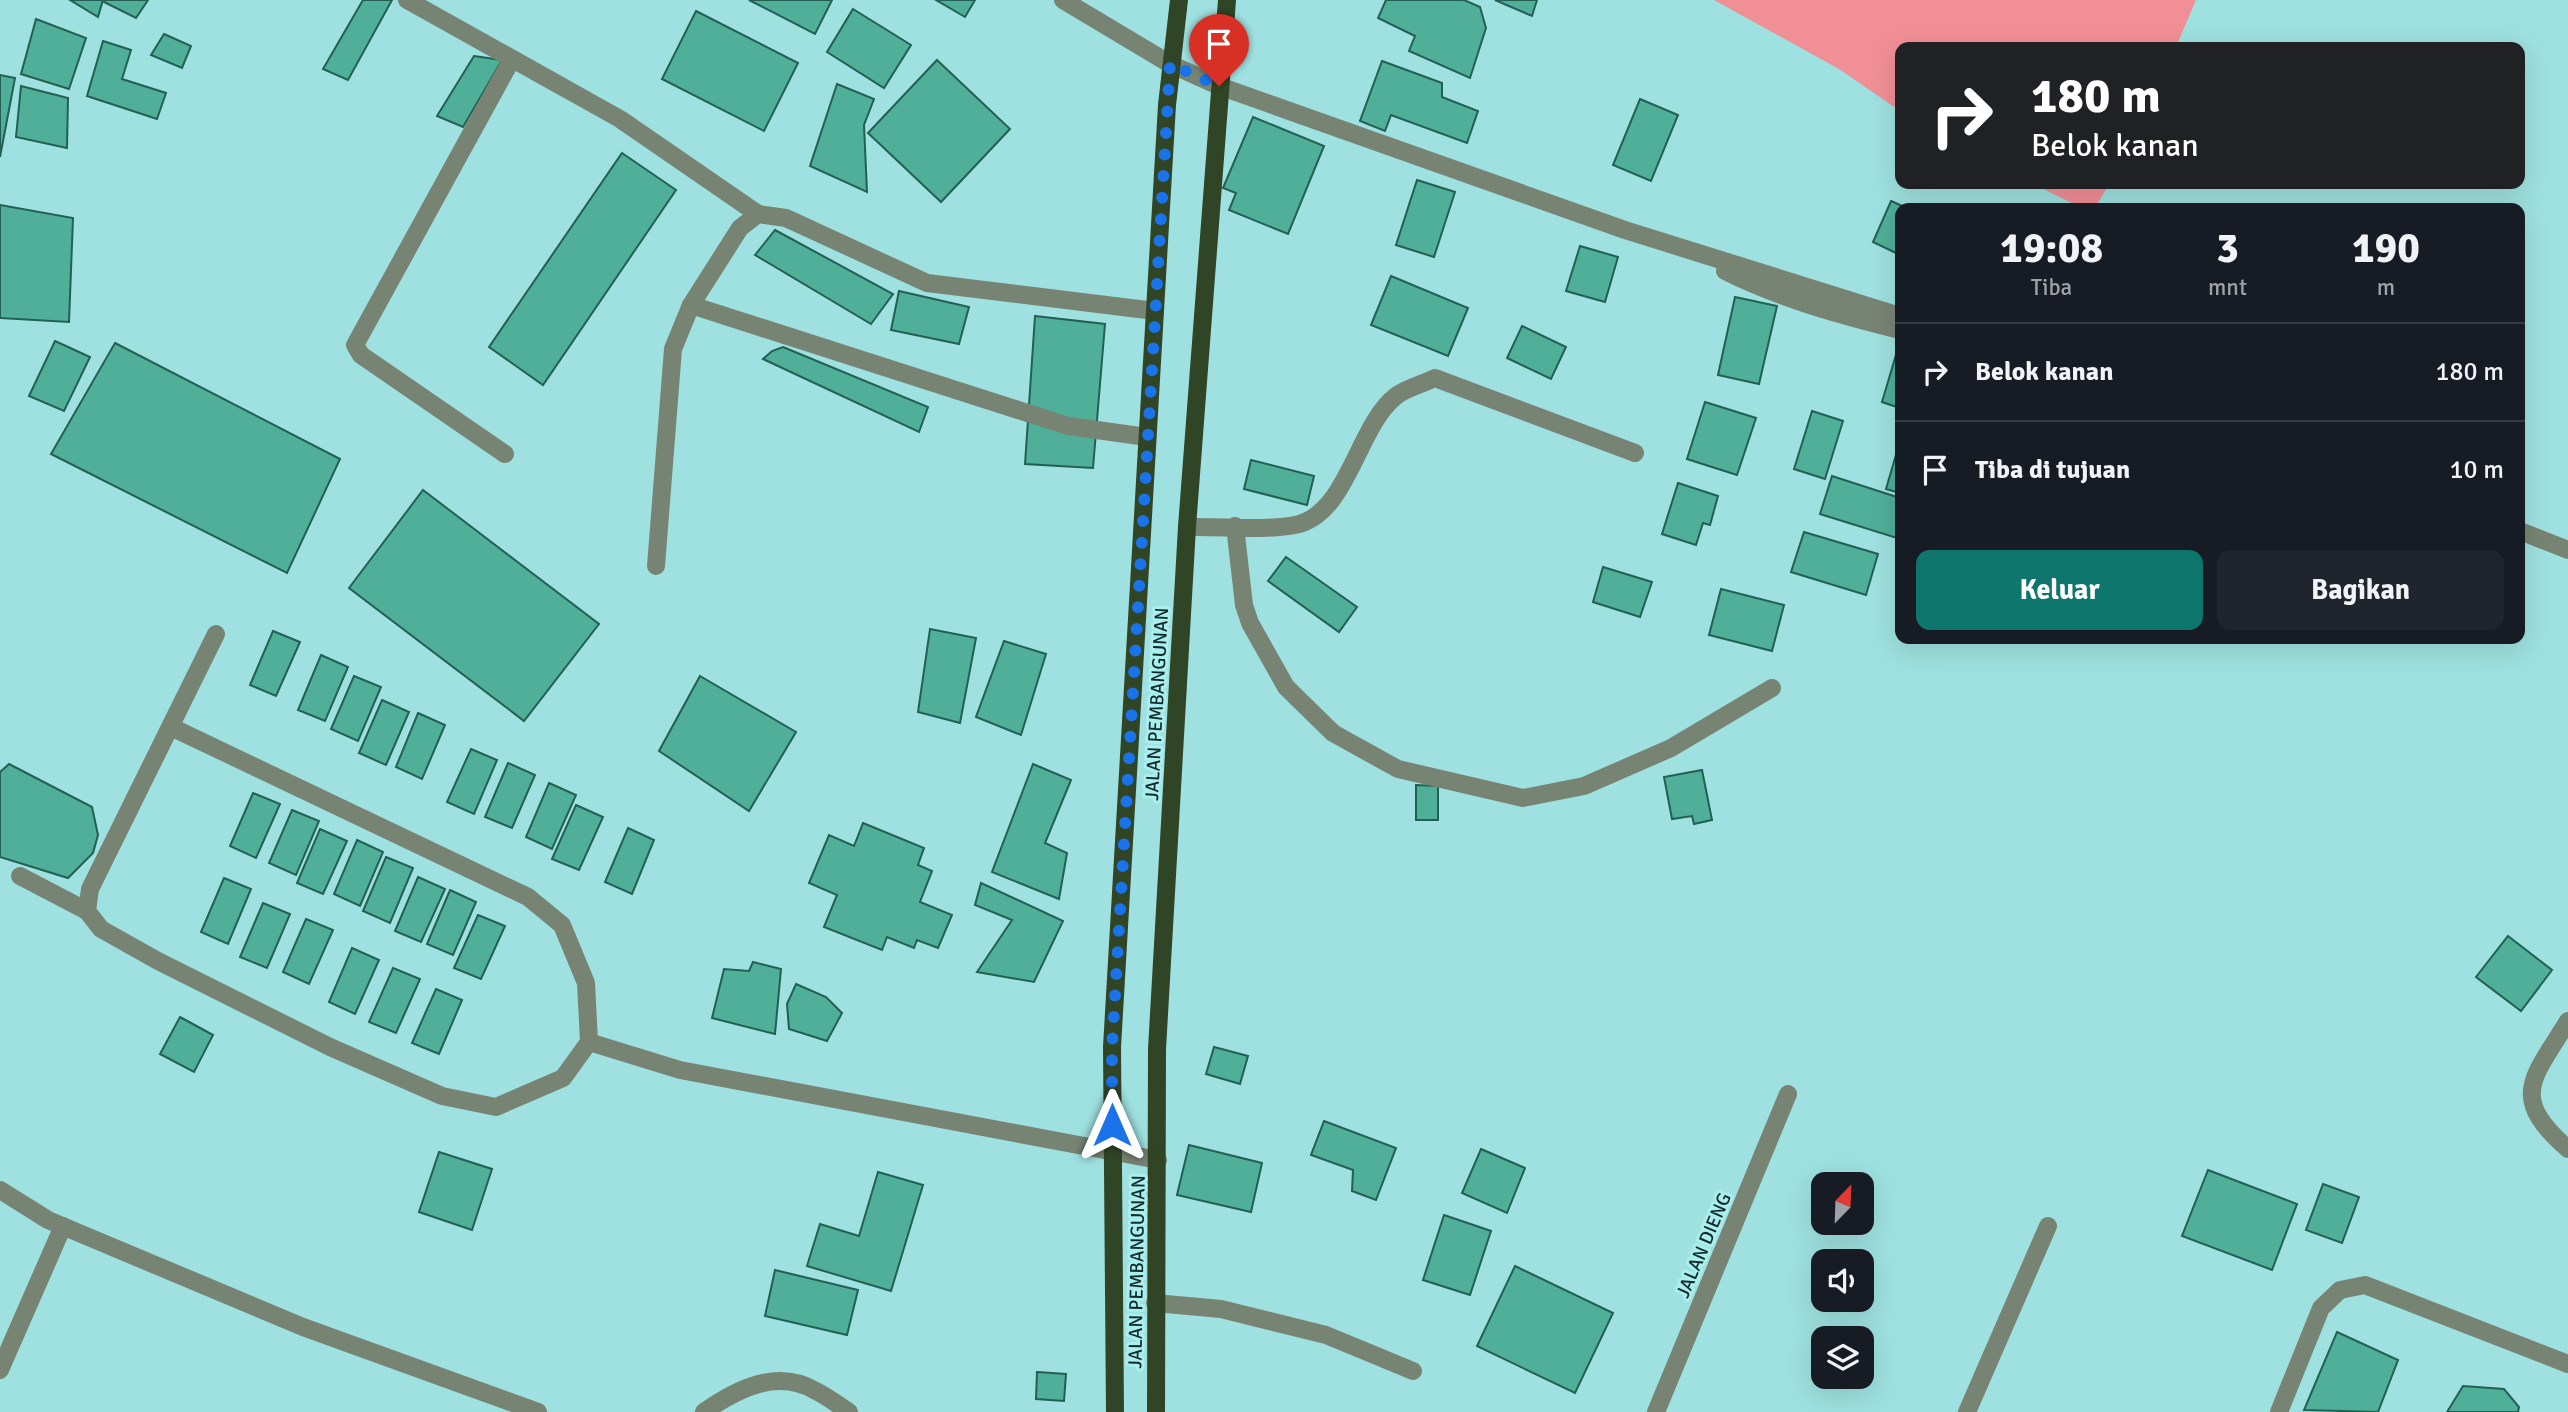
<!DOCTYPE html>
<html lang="id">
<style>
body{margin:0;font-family:Signika,sans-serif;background:#20242c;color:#f1f3f6;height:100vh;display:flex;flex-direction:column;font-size:26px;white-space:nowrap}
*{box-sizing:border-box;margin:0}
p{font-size:23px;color:#9ea1a6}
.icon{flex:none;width:38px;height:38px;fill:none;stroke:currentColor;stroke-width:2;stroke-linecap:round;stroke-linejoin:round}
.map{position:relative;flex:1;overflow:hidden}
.details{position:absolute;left:1895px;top:203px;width:630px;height:441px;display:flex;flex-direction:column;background:#171b24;border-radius:14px;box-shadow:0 7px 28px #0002}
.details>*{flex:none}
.hud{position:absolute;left:1895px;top:42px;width:630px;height:147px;border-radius:14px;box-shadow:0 7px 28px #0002;background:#202124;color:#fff;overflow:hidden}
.needle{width:46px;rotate:23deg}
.tools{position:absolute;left:1811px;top:1172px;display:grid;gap:14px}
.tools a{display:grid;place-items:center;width:63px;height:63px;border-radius:14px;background:#171b24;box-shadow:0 7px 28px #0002;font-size:35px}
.pin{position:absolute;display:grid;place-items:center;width:60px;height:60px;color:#fff;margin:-72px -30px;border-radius:50% 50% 50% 0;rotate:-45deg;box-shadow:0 0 7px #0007}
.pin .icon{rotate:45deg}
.me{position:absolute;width:77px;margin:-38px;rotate:0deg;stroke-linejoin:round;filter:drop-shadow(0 0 5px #0008)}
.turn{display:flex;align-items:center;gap:24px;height:147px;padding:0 21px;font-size:32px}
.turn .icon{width:91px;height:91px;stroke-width:2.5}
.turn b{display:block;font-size:49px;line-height:60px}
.eta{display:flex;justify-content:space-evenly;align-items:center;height:119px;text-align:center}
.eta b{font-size:42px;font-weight:700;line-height:49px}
.primary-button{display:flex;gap:14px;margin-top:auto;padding:14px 21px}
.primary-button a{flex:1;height:80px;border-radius:14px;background:#0f766e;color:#fff;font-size:28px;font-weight:700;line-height:80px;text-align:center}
.primary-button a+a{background:#20242c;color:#f1f3f6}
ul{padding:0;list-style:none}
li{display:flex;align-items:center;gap:21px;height:98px;padding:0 21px;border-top:2px solid #363941}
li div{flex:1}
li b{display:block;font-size:26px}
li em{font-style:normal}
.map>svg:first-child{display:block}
</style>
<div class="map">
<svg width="2568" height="1412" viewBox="0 0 2568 1412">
<rect width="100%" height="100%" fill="#9ee1e0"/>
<!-- green -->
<g fill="#f18f96">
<path d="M 1714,0 L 2196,0 L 2176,47 L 1900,47 L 1900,111 L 1839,69 Z"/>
<path d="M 2033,184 L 2109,184 L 2095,208 L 2082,208 Z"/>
</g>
<!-- building -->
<g fill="#4faf99" stroke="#236053" stroke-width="2">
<path d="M 70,0 L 103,0 L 98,17 Z"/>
<path d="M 105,0 L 148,0 L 136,18 L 104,2 Z"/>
<path d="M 363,0 L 392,0 L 348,80 L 323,69 Z"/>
<path d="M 749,0 L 832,0 L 815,34 Z"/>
<path d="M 936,0 L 975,0 L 965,17 Z"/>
<path d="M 1386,0 L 1464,0 L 1480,7 L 1486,28 L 1470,78 L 1409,51 L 1415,36 L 1378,18 Z"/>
<path d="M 1495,0 L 1537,0 L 1532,16 Z"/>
<path d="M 853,9 L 911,45 L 884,88 L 827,52 Z"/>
<path d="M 696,11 L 798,63 L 764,131 L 662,79 Z"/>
<path d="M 36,19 L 86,38 L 69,89 L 21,74 Z"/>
<path d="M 164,34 L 191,46 L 182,68 L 151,55 Z"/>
<path d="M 103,41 L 131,50 L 122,79 L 166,93 L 157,119 L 87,96 Z"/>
<path d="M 474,56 L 502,60 L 463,127 L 437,116 Z"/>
<path d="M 937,60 L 1010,129 L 941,202 L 868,133 Z"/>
<path d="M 1382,61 L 1442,83 L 1442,97 L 1478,111 L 1467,143 L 1391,115 L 1385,131 L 1360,121 Z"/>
<path d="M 0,75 L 15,78 L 0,157 Z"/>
<path d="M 837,84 L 874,99 L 864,125 L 867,192 L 810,166 Z"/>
<path d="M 21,86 L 68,98 L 67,148 L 16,137 Z"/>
<path d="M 1640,99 L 1678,115 L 1651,181 L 1613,165 Z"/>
<path d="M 1253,117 L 1324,146 L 1288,234 L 1229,210 L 1236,193 L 1223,188 Z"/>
<path d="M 622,153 L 676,190 L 543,385 L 489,347 Z"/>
<path d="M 1417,180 L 1455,192 L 1434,257 L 1396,245 Z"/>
<path d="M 1891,201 L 1907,208 L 1900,208 L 1900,255 L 1873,242 Z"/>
<path d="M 0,205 L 73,218 L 69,322 L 0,318 Z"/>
<path d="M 775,230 L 893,294 L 871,324 L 755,255 Z"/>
<path d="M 1580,246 L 1618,257 L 1605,302 L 1566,291 Z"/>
<path d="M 1391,276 L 1468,308 L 1448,356 L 1371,325 Z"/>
<path d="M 899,291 L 969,307 L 959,344 L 891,330 Z"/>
<path d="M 1735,297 L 1777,306 L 1759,384 L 1718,375 Z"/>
<path d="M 1035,316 L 1105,324 L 1093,468 L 1025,464 Z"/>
<path d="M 1522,326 L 1566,347 L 1551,379 L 1507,358 Z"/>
<path d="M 55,341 L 90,357 L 64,411 L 29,396 Z"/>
<path d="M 1900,341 L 1900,408 L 1882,402 Z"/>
<path d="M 115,343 L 340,459 L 287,573 L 51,454 Z"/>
<path d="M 783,347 L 928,407 L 919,432 L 763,359 L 772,351 Z"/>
<path d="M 1705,402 L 1756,418 L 1737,475 L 1687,459 Z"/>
<path d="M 1812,411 L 1843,421 L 1825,479 L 1794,469 Z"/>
<path d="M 1900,441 L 1900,493 L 1886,489 Z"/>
<path d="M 1251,460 L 1314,476 L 1307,505 L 1244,489 Z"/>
<path d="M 1832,476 L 1900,498 L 1900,539 L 1820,514 Z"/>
<path d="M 1678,483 L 1718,496 L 1710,525 L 1703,523 L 1696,545 L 1662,534 Z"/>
<path d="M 423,490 L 599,624 L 524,721 L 349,588 Z"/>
<path d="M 1804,532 L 1878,554 L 1866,595 L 1791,572 Z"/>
<path d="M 1286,557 L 1357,607 L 1339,632 L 1268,581 Z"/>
<path d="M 1603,567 L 1652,582 L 1640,617 L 1593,602 Z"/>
<path d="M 1721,589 L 1784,605 L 1772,651 L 1709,635 Z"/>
<path d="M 930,629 L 976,638 L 960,723 L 918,712 Z"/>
<path d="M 273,631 L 300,642 L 276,696 L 250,685 Z"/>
<path d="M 1004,641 L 1046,654 L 1021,735 L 976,717 Z"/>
<path d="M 321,655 L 348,667 L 325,721 L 298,710 Z"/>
<path d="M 354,676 L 381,687 L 358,741 L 331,729 Z"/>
<path d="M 700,676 L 796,732 L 749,811 L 659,751 Z"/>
<path d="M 382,700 L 409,712 L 386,765 L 359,753 Z"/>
<path d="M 418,713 L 445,725 L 422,779 L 396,767 Z"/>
<path d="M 471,749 L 497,760 L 474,814 L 447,802 Z"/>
<path d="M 508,763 L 535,775 L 512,828 L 485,817 Z"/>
<path d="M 9,764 L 92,807 L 98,835 L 93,853 L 68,878 L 0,857 L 0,772 Z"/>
<path d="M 1033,764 L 1071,780 L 1045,843 L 1067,853 L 1059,899 L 992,872 Z"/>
<path d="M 1702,770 L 1712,820 L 1694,824 L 1692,816 L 1672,819 L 1664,777 Z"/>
<path d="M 549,783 L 576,795 L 552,849 L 526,837 Z"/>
<path d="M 1416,785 L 1438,786 L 1438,820 L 1416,820 Z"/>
<path d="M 253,793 L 280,804 L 256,858 L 230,846 Z"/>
<path d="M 576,805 L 603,817 L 579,870 L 552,859 Z"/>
<path d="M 292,810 L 319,821 L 296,875 L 269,863 Z"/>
<path d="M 863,823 L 924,848 L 918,865 L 932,871 L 920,902 L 952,915 L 938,948 L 917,940 L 914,948 L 887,937 L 882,950 L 824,927 L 837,895 L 809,883 L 829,835 L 854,846 Z"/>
<path d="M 628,828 L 654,840 L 632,894 L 605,882 Z"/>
<path d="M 320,829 L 347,841 L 323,894 L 297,883 Z"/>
<path d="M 357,840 L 383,852 L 360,906 L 334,894 Z"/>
<path d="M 386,857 L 413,868 L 390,923 L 363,911 Z"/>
<path d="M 418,877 L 445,889 L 421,942 L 395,931 Z"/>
<path d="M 224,878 L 251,889 L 228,944 L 201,932 Z"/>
<path d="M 981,883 L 1063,921 L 1034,982 L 977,972 L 1012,920 L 975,905 Z"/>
<path d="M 450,890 L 476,902 L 453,955 L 427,944 Z"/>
<path d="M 263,903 L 290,914 L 267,968 L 240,957 Z"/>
<path d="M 478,915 L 505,926 L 481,979 L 454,968 Z"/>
<path d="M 306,919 L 333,930 L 309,984 L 283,972 Z"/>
<path d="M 2508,936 L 2552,970 L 2521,1011 L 2476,977 Z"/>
<path d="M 352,948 L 379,960 L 355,1014 L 329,1002 Z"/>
<path d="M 753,962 L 781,969 L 775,1034 L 712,1018 L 724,969 L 749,971 Z"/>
<path d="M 393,968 L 420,979 L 396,1033 L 369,1022 Z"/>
<path d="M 796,984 L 826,997 L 842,1013 L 827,1041 L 789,1029 L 787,1004 Z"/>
<path d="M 436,989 L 462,1000 L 439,1054 L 412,1043 Z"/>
<path d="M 180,1017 L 213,1035 L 194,1072 L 160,1054 Z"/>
<path d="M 1214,1047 L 1248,1056 L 1240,1084 L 1206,1074 Z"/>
<path d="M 1324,1121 L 1396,1148 L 1376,1200 L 1352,1191 L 1353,1170 L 1311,1155 Z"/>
<path d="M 1189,1145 L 1262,1163 L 1251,1212 L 1177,1195 Z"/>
<path d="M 1481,1149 L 1525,1168 L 1507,1213 L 1462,1193 Z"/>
<path d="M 439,1152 L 492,1169 L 472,1230 L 419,1212 Z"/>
<path d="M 2208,1170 L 2297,1204 L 2272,1270 L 2182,1236 Z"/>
<path d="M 878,1172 L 923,1185 L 891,1291 L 807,1266 L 820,1224 L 859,1236 Z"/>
<path d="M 2323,1184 L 2359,1197 L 2342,1243 L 2306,1230 Z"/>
<path d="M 1444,1215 L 1491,1231 L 1470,1295 L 1423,1280 Z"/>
<path d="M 1515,1266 L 1613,1313 L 1575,1393 L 1477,1346 Z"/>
<path d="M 775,1270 L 858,1290 L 847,1335 L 765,1316 Z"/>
<path d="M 2337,1332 L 2398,1360 L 2378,1412 L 2304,1410 Z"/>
<path d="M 1037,1372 L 1066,1374 L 1064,1401 L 1036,1399 Z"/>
<path d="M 2463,1386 L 2504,1389 L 2519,1407 L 2518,1412 L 2447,1412 Z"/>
</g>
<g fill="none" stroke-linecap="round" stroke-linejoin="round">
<!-- minor -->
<g stroke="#788473" stroke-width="18">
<path d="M 407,0 L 620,119 L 758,214"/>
<path d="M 1063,0 L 1170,64 L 1219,86 L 1625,230 L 1900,316"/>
<path d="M 1725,271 C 1781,299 1840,315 1900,330"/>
<path d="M 691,305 L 1068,426 L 1147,437"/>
<path d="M 505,454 L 361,355 L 355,345 L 512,59"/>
<path d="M 1235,526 L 1244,605 L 1250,623 L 1286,687 L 1333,733 L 1398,769 L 1523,798 L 1584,786 L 1671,748 L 1772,688"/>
<path d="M 1187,527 C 1220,526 1264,531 1295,525 C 1348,515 1357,426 1396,396 C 1406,388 1423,384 1435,378 L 1635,453"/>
<path d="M 2520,531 L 2568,550"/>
<path d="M 656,566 L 673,349 L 691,305 L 740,228 L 758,214 L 786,218 L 927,283 L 1155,311"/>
<path d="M 216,634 L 90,889 L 87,911 L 101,929 L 158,961 L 330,1047 L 442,1096 L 496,1107 L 563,1078 L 589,1042"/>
<path d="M 171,727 L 528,897 L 562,925 L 586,983 L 589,1042 L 680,1070 L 1158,1160"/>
<path d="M 20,876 L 87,911"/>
<path d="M 2568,1021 C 2533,1078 2508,1097 2568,1149"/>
<path d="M 0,1190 L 48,1220 L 303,1327 L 538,1412"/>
<path d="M 1155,1303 L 1221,1309 L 1326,1335 L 1413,1371"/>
<path d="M 0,1370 L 63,1226"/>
<path d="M 704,1412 C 737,1389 777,1368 816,1391 C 828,1397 838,1405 849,1412"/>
<path d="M 1656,1412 L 1788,1094"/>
<path d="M 1967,1412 L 2048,1226"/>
<path d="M 2279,1412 L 2321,1308 L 2340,1290 L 2365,1285 L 2568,1364"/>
</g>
<!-- major -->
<g stroke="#304526" stroke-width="18">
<path d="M 1115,1412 L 1112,1047 L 1167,105 L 1179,0"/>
<path d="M 1156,1412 L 1157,1049 L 1187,527 L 1227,0"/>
</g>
</g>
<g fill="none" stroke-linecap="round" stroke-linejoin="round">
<!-- route -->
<path stroke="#1a73e8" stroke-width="12" stroke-dasharray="0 21.6" d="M 1112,1125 L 1112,1047 L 1170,64 L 1219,86"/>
</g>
<g text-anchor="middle" stroke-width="6" stroke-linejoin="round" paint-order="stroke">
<!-- street labels -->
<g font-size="19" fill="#0e2a2a" stroke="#abeeee">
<text transform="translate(1156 704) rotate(-87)" y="7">JALAN PEMBANGUNAN</text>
<text transform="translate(1703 1245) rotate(-67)" y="7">JALAN DIENG</text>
<text transform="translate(1136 1272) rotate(-89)" y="7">JALAN PEMBANGUNAN</text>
</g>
</g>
</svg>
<div class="tools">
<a><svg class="needle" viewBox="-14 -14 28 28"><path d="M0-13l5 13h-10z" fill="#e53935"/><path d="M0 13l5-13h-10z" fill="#9ea1a6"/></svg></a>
<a><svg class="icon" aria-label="sound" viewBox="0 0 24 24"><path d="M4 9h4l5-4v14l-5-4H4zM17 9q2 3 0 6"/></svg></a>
<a><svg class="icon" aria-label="layers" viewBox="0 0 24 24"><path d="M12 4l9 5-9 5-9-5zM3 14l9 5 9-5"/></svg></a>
</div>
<div class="pin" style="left:1219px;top:86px;background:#d93025"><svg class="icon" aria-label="arrive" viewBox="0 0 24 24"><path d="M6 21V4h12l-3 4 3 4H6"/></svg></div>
<svg class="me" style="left:1112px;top:1125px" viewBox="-20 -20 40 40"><path d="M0-17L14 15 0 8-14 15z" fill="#1a73e8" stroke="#fff" stroke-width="4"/></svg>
<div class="hud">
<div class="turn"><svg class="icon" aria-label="right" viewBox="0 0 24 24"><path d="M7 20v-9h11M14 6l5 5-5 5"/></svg><div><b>180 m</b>Belok kanan</div></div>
</div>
<section class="details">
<div class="eta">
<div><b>19:08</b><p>Tiba</p></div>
<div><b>3</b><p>mnt</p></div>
<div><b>190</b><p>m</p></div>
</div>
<ul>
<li><svg class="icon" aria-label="right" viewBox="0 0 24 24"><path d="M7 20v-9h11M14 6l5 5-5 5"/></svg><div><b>Belok kanan</b></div><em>180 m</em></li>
<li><svg class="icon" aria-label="arrive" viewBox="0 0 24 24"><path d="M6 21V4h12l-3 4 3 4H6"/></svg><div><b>Tiba di tujuan</b></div><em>10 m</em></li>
</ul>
<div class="primary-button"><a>Keluar</a><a>Bagikan</a></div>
</section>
</div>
